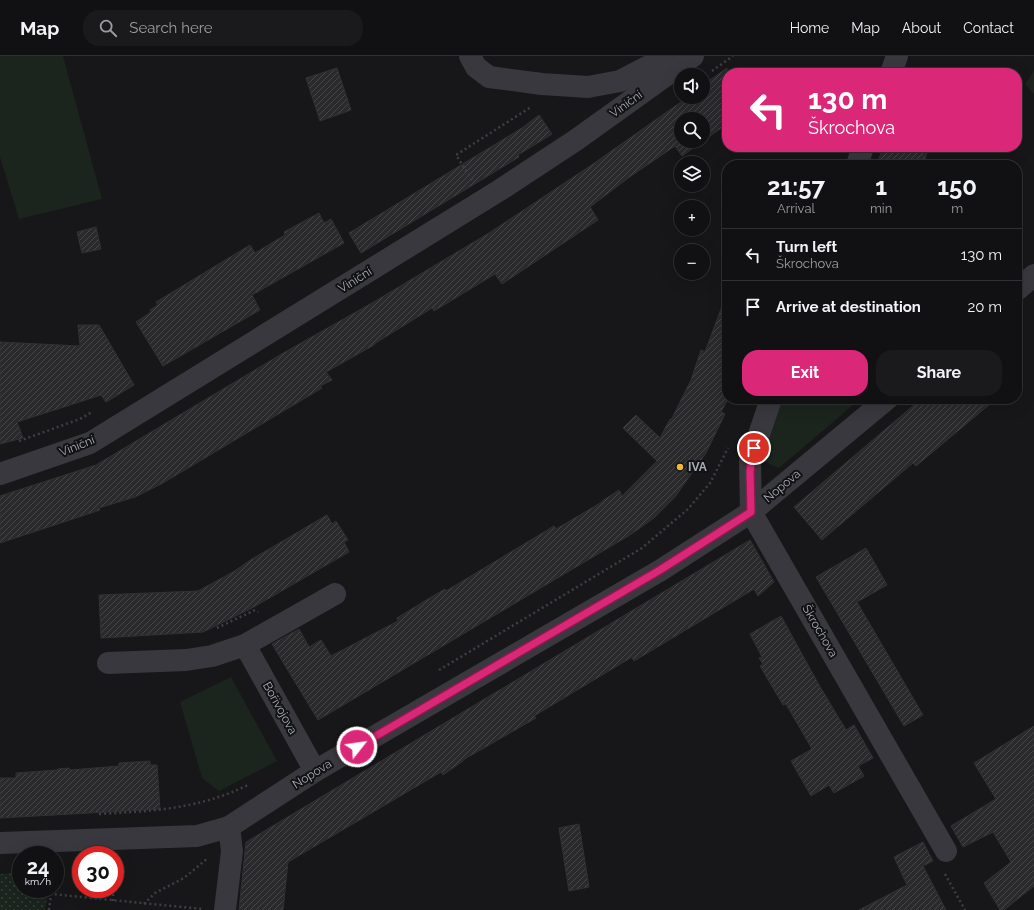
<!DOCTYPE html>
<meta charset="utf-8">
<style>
body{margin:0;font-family:Raleway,sans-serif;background:#1a1a1c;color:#f1f3f6;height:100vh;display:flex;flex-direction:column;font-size:15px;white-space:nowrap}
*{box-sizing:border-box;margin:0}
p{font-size:13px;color:#9c9da0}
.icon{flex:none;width:22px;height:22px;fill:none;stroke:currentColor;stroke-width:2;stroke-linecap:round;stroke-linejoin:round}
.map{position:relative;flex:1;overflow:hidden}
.panel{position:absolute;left:722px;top:104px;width:300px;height:244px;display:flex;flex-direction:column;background:#111113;border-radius:16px;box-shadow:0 4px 16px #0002,0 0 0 1px #303133}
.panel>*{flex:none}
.guide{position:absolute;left:722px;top:12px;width:300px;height:84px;border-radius:16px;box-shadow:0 4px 16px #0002,0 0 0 1px #303133;background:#db2777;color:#fff;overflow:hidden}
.buttons{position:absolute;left:674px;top:12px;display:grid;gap:8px}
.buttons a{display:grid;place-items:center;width:36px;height:36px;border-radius:50%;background:#111113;box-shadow:0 4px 16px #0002,0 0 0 1px #303133;font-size:20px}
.speed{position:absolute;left:12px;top:790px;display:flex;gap:8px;font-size:20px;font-weight:700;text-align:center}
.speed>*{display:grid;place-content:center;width:52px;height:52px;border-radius:50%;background:#111113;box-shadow:0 4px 16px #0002,0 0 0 1px #303133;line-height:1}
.speed small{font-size:10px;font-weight:400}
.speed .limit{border:6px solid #d22;background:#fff;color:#111}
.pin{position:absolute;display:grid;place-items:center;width:34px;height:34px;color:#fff;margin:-17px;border:2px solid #fff;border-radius:50%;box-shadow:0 1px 4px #0007}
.me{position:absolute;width:44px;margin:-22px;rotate:60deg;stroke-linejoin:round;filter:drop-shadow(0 0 3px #0008)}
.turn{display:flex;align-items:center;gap:14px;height:84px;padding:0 20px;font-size:18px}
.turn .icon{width:52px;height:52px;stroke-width:2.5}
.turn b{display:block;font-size:28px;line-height:34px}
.eta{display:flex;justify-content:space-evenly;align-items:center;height:68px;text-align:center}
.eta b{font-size:24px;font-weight:700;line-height:28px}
.cta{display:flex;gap:8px;margin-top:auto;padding:8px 20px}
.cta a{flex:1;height:46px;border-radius:16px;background:#db2777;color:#fff;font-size:16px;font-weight:700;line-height:46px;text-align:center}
.cta a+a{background:#1a1a1c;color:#f1f3f6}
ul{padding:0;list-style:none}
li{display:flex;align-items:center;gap:12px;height:52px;padding:0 20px;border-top:1px solid #303133}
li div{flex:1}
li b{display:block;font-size:15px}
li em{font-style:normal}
header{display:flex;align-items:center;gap:24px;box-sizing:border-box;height:56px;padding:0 20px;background:#111113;border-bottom:1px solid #303133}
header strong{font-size:19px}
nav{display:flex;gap:22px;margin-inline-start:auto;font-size:14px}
.search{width:280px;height:36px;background:#1a1a1c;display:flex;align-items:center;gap:10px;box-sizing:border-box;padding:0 14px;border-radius:16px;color:#9c9da0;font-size:15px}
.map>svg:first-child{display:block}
</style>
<header>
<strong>Map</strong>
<div class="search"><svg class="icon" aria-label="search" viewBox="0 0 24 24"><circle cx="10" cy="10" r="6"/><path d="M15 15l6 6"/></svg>Search here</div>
<nav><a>Home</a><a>Map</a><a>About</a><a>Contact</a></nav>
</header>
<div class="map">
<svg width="1034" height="854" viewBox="0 0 1034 854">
<defs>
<pattern id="grass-dots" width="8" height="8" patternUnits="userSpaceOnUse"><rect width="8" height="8" fill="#1c241e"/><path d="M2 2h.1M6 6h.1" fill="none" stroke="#3a413d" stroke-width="1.8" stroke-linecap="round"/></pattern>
<pattern id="building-hatch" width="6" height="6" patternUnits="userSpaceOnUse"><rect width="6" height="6" fill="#2a2a2d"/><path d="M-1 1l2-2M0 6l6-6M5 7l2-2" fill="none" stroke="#464649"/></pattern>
</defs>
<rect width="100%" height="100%" fill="#171719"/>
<!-- grass -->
<path fill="url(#grass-dots)" d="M 21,817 L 21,833 L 48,833 L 45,854 L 0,854 L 0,818 Z"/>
<!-- green -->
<g fill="#1c241e">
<path d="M 0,0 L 63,0 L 102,143 L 19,163 L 0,101 Z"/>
<path d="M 1034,15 L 1034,38 L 1025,28 Z"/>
<path d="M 778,343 L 860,343 L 779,412 L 769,408 L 762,400 Z"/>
<path d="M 231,621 L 277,705 L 219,735 L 202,722 L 180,646 Z"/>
</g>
<!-- building -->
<g fill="url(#building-hatch)" stroke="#313135">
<path d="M 337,12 L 351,54 L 320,65 L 306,22 Z"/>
<path d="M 727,12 L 727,68 L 703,85 L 703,63 L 681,63 L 681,85 L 703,85 L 682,100 L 675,90 L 631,120 L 590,151 L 598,164 L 502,228 L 495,218 L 434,255 L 432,252 L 374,288 L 374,289 L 326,316 L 332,324 L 320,330 L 322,332 L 163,427 L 135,441 L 99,452 L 100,454 L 0,487 L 0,440 L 96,409 L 285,296 L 372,247 L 489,177 L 593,108 L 688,41 L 703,41 L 703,29 Z"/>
<path d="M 539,59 L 552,78 L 518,99 L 519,101 L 361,197 L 349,177 L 522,72 Z"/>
<path d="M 883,91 L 929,91 L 923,109 L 877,109 Z"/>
<path d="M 319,157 L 324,167 L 331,163 L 344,187 L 252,239 L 260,254 L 163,310 L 136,266 L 151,256 L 150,254 L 158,249 L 156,246 L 250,189 L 255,197 L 285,179 L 284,176 Z"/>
<path d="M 96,171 L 101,193 L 82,197 L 77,176 Z"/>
<path d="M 725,242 L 727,242 L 727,345 L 721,356 L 725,358 L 706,397 L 675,441 L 654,462 L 630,479 L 318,664 L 272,588 L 299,573 L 309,591 L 321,584 L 331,600 L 398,565 L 397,562 L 423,546 L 445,533 L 446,535 L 554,470 L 556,473 L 602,446 L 602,445 L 619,434 L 622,440 L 657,405 L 623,372 L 636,359 L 660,382 L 670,363 L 671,364 L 691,324 L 701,294 L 705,296 Z"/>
<path d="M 78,269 L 99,269 L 134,329 L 106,346 L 101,339 L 17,366 L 23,382 L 0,388 L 0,286 L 80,290 Z"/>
<path d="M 921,343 L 996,343 L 916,410 L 913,407 L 822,484 L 794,451 Z"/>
<path d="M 327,459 L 332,468 L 336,465 L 348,484 L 344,486 L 349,496 L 252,552 L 203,576 L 101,582 L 99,539 L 198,535 L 233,516 L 252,503 Z"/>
<path d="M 750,484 L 774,526 L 758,540 L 754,533 L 634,605 L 632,601 L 534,660 L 536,662 L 463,704 L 463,705 L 443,719 L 441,716 L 288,806 L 283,854 L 239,854 L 246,786 Z"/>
<path d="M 866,492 L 887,529 L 857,546 L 923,659 L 904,670 L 816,521 Z"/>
<path d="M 781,560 L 819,629 L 846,674 L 854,669 L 873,702 L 858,710 L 864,720 L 834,737 L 829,729 L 811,740 L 791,705 L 812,693 L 786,648 L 783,649 L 760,610 L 763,608 L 759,602 L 762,601 L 750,578 Z"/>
<path d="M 1034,670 L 1034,830 L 1004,854 L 1000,854 L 984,827 L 1011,806 L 993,776 L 963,791 L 951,770 L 996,743 L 974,707 Z"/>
<path d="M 150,705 L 150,709 L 157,709 L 160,753 L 0,762 L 0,722 L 16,722 L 16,717 L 57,714 L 58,713 L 69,712 L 70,714 L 119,710 L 119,707 Z"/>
<path d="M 579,768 L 589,831 L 569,835 L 559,772 Z"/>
<path d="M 923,786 L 933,805 L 923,810 L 946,854 L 859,854 L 907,829 L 894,801 Z"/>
</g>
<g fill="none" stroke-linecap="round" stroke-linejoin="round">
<!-- path -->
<g stroke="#3e3f45" stroke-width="2.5" stroke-dasharray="2 3" stroke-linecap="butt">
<path d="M 712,15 L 733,0"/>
<path d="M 472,124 L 456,99 L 531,51"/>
<path d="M 19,385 L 80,363 L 92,356"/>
<path d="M 217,572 L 255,554 L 258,556"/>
<path d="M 439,614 L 642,492 L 688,453 L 710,427 L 728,392"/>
<path d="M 99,758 C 154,755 200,753 250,728"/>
<path d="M 945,818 L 965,854"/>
<path d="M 113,845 L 113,833"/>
<path d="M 144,848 L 155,837 L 184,822 L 208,802"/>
<path d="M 49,854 L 51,838 L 203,853"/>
</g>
<!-- street -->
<g stroke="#38383e" stroke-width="22">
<path d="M 470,0 L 476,11 L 489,21 L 542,28 L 588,31 L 620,25 L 668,0"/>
<path d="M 891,17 L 897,0"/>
<path d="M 857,109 L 863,91"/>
<path d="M 1017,234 L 1034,219"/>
<path d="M 771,343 L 750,405 L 751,456 L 946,795"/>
<path d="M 0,418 L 90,387 L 500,134 L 576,84 L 693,0"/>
<path d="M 245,589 L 315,715"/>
<path d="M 108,607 L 186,604 L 212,600 L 245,589 L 335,538"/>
<path d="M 0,787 L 197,780 L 229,771 L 315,715 L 661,514 L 751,456 L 887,343"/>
<path d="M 225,854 L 232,795 L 229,771"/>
</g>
</g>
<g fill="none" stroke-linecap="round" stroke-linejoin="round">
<!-- route casing -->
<g stroke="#8e194d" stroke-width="10">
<path id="route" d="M 357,691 L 660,514 L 751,456 L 750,415 L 754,392"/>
</g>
<!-- route -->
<use href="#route" stroke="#db2777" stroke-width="7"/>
</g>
<!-- markers -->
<circle fill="#f3b734" stroke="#121214" stroke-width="1.5" cx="680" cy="411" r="4"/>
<g text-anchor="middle" stroke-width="4" stroke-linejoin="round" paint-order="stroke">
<!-- street labels -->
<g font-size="12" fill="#a9adb9" stroke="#121214">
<text transform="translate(626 48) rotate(-36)" y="4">Viniční</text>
<text transform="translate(355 224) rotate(-32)" y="4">Viniční</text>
<text transform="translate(77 390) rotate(-22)" y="4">Viniční</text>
<text transform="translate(782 430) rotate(-40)" y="4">Nopova</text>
<text transform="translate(820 575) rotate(60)" y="4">Škrochova</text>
<text transform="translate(280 652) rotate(61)" y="4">Bořivojova</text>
<text transform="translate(312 718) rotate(-32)" y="4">Nopova</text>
</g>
<!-- poi labels -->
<g font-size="12" font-weight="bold" fill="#a9adb9" stroke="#121214" text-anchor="start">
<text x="688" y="415">IVA</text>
</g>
</g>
</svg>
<div class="buttons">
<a><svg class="icon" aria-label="sound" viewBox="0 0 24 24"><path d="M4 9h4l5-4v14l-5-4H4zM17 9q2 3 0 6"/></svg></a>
<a><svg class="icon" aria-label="search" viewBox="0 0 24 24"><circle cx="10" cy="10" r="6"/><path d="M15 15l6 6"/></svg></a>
<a><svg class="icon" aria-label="layers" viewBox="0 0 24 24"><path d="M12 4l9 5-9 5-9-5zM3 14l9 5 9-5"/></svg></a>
<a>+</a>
<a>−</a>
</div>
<div class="speed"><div>24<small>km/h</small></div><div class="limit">30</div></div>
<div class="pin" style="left:754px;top:392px;background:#d93025"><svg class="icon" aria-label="arrive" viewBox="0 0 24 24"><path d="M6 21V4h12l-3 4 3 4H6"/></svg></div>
<svg class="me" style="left:357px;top:691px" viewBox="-20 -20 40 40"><circle r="17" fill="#db2777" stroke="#fff" stroke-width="3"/><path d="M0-11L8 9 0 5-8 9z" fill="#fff"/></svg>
<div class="guide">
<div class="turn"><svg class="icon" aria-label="left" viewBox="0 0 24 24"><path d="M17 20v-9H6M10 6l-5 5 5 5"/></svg><div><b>130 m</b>Škrochova</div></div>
</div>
<section class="panel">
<div class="eta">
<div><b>21:57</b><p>Arrival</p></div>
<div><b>1</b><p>min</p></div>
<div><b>150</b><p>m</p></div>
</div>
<ul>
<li><svg class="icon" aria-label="left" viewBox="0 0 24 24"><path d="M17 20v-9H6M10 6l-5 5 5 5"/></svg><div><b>Turn left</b><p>Škrochova</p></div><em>130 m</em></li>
<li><svg class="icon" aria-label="arrive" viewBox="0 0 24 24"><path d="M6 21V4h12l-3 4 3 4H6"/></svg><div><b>Arrive at destination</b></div><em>20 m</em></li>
</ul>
<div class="cta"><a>Exit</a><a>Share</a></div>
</section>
</div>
